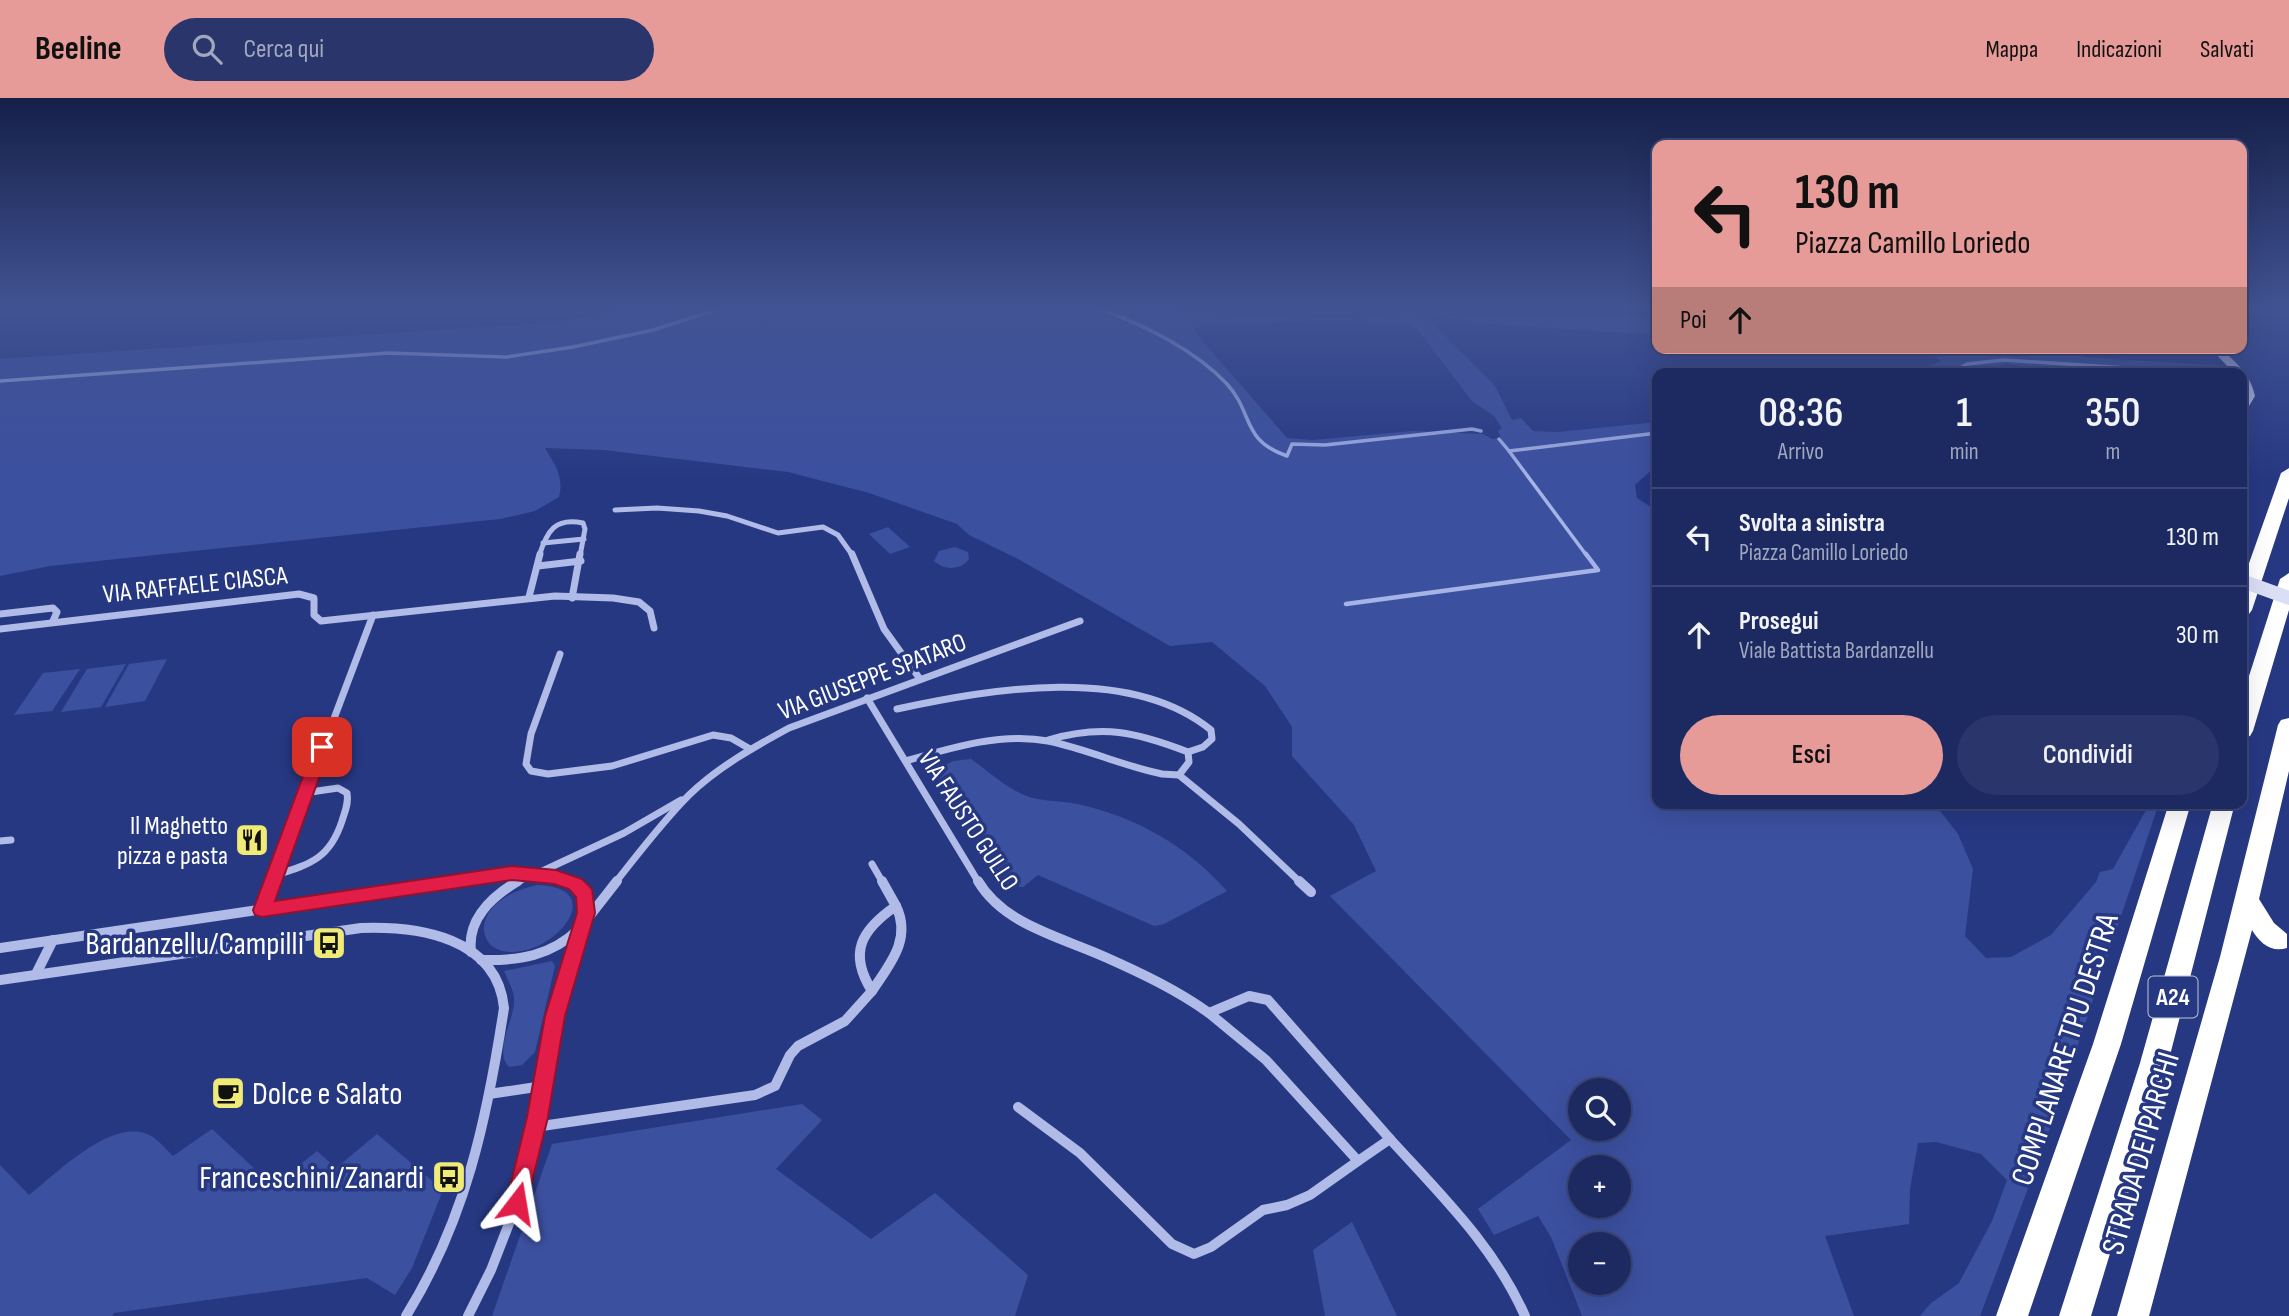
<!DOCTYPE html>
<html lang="it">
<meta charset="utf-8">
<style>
body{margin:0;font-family:"Sofia Sans Condensed",sans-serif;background:#2a366b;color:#f1f3f6;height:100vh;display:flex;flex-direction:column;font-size:26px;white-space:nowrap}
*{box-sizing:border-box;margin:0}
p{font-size:23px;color:#a0a7be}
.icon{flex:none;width:38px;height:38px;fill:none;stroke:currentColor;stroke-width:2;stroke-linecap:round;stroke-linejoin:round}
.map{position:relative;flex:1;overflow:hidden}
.side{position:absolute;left:1652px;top:270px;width:595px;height:441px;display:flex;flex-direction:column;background:#1d2a62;border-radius:14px;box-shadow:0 7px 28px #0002,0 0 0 2px #3b4677}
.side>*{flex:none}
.banner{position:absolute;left:1652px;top:42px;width:595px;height:214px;border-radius:14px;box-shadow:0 7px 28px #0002,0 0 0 2px #3b4677;background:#e69b98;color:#111;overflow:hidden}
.buttons{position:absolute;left:1568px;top:980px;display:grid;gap:14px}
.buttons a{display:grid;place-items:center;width:63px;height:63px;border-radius:50%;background:#1d2a62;box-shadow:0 7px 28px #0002,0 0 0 2px #3b4677;font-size:35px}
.pin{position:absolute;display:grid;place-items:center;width:60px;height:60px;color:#fff;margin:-30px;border-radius:14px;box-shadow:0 4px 10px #0006}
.me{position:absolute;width:77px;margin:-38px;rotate:14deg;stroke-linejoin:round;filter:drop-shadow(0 0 5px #0008)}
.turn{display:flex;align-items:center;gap:24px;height:147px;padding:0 28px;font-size:32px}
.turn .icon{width:91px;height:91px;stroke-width:2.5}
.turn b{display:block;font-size:49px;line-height:60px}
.then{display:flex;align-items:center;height:66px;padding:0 28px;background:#0003;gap:14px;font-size:26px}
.eta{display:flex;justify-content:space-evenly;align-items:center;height:119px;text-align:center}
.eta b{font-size:42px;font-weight:600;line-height:49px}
.button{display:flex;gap:14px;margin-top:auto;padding:14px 28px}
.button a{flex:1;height:80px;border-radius:42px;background:#e69b98;color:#111;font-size:28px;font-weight:600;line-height:80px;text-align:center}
.button a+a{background:#2a366b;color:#f1f3f6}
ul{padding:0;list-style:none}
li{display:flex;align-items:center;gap:21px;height:98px;padding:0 28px;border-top:2px solid #3b4677}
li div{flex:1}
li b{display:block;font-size:26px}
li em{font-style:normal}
header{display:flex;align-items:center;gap:42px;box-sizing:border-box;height:98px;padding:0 35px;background:#e69b98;color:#111}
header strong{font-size:33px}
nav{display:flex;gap:38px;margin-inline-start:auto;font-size:24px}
.search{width:490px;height:63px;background:#2a366b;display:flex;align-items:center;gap:18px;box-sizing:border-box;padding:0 24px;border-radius:38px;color:#a0a7be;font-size:26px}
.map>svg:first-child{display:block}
</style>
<header>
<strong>Beeline</strong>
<div class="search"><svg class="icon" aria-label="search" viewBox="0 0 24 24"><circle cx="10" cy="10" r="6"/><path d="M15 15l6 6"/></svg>Cerca qui</div>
<nav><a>Mappa</a><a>Indicazioni</a><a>Salvati</a></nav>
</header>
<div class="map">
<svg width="2289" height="1218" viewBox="0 0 2289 1218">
<rect width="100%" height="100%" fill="#273883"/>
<!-- green -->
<g fill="#3c50a0" fill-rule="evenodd">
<path d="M 632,211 L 937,211 L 948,213 L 953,211 L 1148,211 L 1241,218 L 1353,220 L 1354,223 L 1216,225 L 1202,227 L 1193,232 L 1287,340 L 1313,342 L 1413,333 L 1483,336 L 1492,341 L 1501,340 L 1498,333 L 1502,330 L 1494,318 L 1472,303 L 1417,231 L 1410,226 L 1364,224 L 1365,219 L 1416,214 L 1427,220 L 1495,288 L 1512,322 L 1521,320 L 1533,333 L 1558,334 L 1657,324 L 1657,367 L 1635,387 L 1637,400 L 1657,413 L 1657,705 L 1934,705 L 1958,736 L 1973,771 L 1965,838 L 1986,860 L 2011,859 L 2051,837 L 2096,784 L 2100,774 L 2113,771 L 2150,705 L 2159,705 L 2044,1048 L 1980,1218 L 1920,1218 L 1930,1206 L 1959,1185 L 1992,1123 L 2007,1082 L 1981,1056 L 1936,1044 L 1918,1045 L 1910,1091 L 1909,1126 L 1825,1138 L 1854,1218 L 1582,1218 L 1551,1139 L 1538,1118 L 1494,1137 L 1478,1111 L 1571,1042 L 1330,798 L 1376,773 L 1354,727 L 1292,658 L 1292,629 L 1265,588 L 1212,544 L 1170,548 L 1020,462 L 969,437 L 957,426 L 869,395 L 788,374 L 604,352 L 545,350 C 555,367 564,378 559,399 L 535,413 L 500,421 L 50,468 L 0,478 L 0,261 L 546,225 ZM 1619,992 L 1619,1031 L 1580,1031 L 1580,992 ZM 1580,1069 L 1619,1069 L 1619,1108 L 1580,1108 ZM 1580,1146 L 1619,1146 L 1619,1185 L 1580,1185 Z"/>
<path d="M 1436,217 L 1657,218 L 1657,237 L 1476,225 Z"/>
<path d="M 1904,250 L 2054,253 L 2053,250 L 2075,250 L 2083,259 L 2225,268 L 2232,275 L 2081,275 L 2006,266 L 1984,273 L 1913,275 L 1941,263 L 1929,255 L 1904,253 Z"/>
<path d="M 888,429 L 910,449 L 890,456 L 869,436 Z"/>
<path d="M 955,449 L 968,454 L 969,461 C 961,472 945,473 934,463 L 939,453 Z"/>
<path d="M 167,561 L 145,603 L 105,609 L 129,566 Z"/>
<path d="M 126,566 L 101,609 L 61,614 L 87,571 Z"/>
<path d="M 80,571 L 52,613 L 14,617 L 43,575 Z"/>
<path d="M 971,661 C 987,672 1005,689 1024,697 C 1039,704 1060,702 1077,706 C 1136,719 1186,747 1227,793 L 1164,826 L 1154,828 L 1038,777 L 1023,789 L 1008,788 L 937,680 L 940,670 L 953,663 Z"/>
<path d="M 537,787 C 608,789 559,853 513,854 C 484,855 475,828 494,808 C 506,796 521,791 537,787 Z"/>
<path d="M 552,863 L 555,868 L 535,954 L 522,967 L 509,969 C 494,954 513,923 514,905 C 515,893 508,883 504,873 Z"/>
<path d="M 802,1006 L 822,1022 L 776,1071 L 871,1141 L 935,1095 L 1028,1177 L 1015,1218 L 492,1218 L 552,1046 Z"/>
<path d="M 212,1031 L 273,1088 L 317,1053 L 336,1070 L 377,1036 L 443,1092 L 412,1170 L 395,1197 L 367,1180 L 114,1215 L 112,1218 L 0,1218 L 0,1067 L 29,1097 C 56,1076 115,1015 153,1039 C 160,1044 167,1052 173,1058 Z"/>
<path d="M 1352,1124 L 1397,1218 L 1325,1218 L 1313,1152 Z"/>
</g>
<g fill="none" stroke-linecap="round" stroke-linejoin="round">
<!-- stream-far1 -->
<g stroke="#a5b3e7" stroke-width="3.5">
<path d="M 1101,211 C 1145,228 1194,251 1227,286 C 1254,316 1241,342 1287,358 L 1292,346 L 1325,347 L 1472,331 L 1481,333"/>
<path d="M 1952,275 L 1967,266 L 2004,262 L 2205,275"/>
<path d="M 0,283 L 388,255 L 506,259 L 573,249 L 653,232 L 719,211"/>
<path d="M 1499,341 L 1509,353 L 1657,335"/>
<path d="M 1509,353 L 1587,458"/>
</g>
<!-- stream -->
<path stroke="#a5b3e7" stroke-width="4.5" d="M 1346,506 L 1598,472 L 1586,456"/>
<!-- street-far2 -->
<g stroke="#b0bbe7" stroke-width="5">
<path d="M 615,412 L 657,410 L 699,413 L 727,418 L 778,435 L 823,429 L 838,437 L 853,458"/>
<path d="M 543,445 L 584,441"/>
<path d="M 539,458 C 547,433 555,419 583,425 L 585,431 L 580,458"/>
</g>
<!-- street-far1 -->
<g stroke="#b0bbe7" stroke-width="7">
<path d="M 852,456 L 884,531 L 920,581"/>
<path d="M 538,468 L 581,463"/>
<path d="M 529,499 L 540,456"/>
<path d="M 572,500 L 580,456"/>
<path d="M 0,516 L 53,510 L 57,514 L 53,523"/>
<path d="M 0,531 L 299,496 L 314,500 L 314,517 L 321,523 L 555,498 L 613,500 L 639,504 L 650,513 L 654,530"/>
<path d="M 560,556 L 531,636 L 526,666 L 531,673 L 548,676 L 612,668 L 713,637 L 731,640 L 750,651"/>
<path d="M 867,600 L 979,785"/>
<path d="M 897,611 C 991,591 1130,566 1211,632 L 1212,641 L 1203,649 L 1188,654"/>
<path d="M 906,663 C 950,650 1002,634 1048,643 C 1087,651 1123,668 1162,676 L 1179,677 L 1189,664 L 1188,654 C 1136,634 1103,626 1048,642"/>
<path d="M 1179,677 L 1239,726 L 1301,785"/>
<path d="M 0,743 L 11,742"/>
<path d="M 872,766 L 883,785"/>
<path d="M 536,776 L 624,735 L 681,702"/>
<path d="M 276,777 C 311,766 330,760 342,723 C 345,713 349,705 347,695 L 338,690 L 304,695"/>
<path d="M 272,785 L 373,517"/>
<path d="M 442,785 C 470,781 504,770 531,778"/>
<path d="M 515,785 C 534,774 554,773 572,785"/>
<path d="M 615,785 C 639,755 662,724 689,697 C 718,669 754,649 789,630 L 1080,523"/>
</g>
<!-- street -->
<g stroke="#b0bbe7" stroke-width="10">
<path d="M 569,783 C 584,792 587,804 584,820"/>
<path d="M 882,783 L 896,808"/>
<path d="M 978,783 C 1004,827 1061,839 1105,859 C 1141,875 1177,892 1209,915"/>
<path d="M 1299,783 L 1311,794"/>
<path d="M 896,808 C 912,841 890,866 872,893 C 848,855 861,832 896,808 Z"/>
<path d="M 262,812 L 273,783"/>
<path d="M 0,850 L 454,783"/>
<path d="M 471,854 C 467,821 491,799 518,783"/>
<path d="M 481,862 C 519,863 551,858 579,831"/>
<path d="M 36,876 L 53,842"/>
<path d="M 0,882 L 361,830 C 418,828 497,839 504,910 C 487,1021 466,1121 406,1218"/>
<path d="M 1249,898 L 1268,902 L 1390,1041 L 1358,1063 L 1266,962 L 1209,915 Z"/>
<path d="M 489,996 L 543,988"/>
<path d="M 1018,1009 L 1080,1055 L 1172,1146 L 1194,1156 L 1211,1149 L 1263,1112 L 1287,1107 L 1310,1097 L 1358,1063"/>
<path d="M 535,1029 L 755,997 L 775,988 L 790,957 L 798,948 L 845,923 L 872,893"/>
<path d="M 1390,1041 C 1441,1097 1494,1148 1525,1218"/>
<path d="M 468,1218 L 491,1172 L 517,1105 L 537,1019 L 555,918 L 581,829 L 617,783"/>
</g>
<!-- secondary -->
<path fill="#dadff6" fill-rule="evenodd" d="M 2210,250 L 2221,250 C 2236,265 2251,277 2255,298 L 2246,313 L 2242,314 L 2242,303 L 2245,298 L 2242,275 L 2234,275 Z"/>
<!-- highway -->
<g fill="#fff" fill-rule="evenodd">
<path d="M 2289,370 L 2289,400 L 2252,512 L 2249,516 L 2242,518 L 2242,485 L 2281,375 Z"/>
<path d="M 2289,475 L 2289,512 L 2253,633 L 2250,638 L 2242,640 L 2242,600 L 2280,481 Z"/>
<path d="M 2289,620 L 2289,673 L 2259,801 L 2274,825 L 2287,836 L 2287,850 C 2271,855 2260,845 2252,832 L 2149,1218 L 2117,1218 L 2220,859 L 2278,627 L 2281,622 Z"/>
<path d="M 2169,705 L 2191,705 L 2121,946 L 2028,1218 L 1996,1218 L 2093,946 Z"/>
<path d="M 2213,705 L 2235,705 L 2168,965 L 2091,1218 L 2059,1218 L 2140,965 Z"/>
</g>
<!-- secondary-bridge -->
<path stroke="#dadff6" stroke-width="14" d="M 2242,483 L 2289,500"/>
</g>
<!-- sky -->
<linearGradient id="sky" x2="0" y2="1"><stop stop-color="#151f48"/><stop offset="0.55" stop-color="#415393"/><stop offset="1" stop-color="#415393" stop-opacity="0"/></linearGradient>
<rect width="2289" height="381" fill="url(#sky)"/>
<!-- route -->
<path fill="#e11d48" stroke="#92132f" stroke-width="2" d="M 322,643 L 330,649 L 275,803 L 512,768 L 556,772 L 582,781 L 592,791 L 595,815 L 565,918 L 548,1019 L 525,1112 L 517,1116 L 509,1112 L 506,1105 L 527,1019 L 545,918 L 577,815 L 576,799 L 569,791 L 554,786 L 512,782 L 262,819 L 255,817 L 253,812 L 314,649 Z"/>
<!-- icons -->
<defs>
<g id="restaurant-square" transform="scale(1.75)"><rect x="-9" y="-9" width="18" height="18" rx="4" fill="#efeb76" stroke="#273883"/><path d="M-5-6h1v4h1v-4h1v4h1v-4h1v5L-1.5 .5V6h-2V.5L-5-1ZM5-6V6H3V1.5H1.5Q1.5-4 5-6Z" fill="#111"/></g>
<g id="bus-square" transform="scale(1.75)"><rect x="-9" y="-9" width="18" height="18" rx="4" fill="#efeb76" stroke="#273883"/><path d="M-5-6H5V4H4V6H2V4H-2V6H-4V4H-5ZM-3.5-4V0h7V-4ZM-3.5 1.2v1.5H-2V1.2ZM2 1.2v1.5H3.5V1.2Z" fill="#111"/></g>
<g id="cafe-square" transform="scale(1.75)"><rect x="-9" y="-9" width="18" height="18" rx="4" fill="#efeb76" stroke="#273883"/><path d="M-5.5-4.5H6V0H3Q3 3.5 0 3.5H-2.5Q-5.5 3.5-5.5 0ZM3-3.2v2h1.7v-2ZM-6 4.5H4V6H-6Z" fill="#111"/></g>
</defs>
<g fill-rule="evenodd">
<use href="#restaurant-square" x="252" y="742"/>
<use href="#bus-square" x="329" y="845"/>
<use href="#cafe-square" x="228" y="995"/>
<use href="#bus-square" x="449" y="1079"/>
</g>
<g text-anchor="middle" stroke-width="7" stroke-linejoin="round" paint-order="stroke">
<!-- shield labels -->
<rect fill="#273883" stroke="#bec3da" stroke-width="2" x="2148.5" y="878.5" width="49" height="41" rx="5"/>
<g font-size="24" font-weight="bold" fill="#fff">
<text x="2173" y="907">A24</text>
</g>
<!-- street labels -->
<g font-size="26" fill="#fff" stroke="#273883">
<text transform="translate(195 486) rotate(-6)" y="9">VIA RAFFAELE CIASCA</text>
<text transform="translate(872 578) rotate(-21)" y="9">VIA GIUSEPPE SPATARO</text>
<text transform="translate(969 722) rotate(57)" y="9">VIA FAUSTO GULLO</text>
</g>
<!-- poi labels -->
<g font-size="26" fill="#fff" stroke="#273883" text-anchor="end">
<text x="228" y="736">Il Maghetto<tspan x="228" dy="30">pizza e pasta</tspan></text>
</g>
<!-- near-poi labels -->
<g font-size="32" fill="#fff" stroke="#273883" text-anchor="end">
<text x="304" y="856">Bardanzellu/Campilli</text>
<text x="252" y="1006" text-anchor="start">Dolce e Salato</text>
<text x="424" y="1090">Franceschini/Zanardi</text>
</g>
<!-- near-street labels -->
<g font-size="32" fill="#fff" stroke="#273883">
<text transform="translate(2064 951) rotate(-72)" y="11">COMPLANARE TPU DESTRA</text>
<text transform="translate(2140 1055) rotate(-74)" y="11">STRADA DEI PARCHI</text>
</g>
</g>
</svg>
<div class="buttons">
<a><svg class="icon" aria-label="search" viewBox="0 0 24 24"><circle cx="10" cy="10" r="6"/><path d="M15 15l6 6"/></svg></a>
<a>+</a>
<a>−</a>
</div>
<div class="pin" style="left:322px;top:649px;background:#d93025"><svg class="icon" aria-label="arrive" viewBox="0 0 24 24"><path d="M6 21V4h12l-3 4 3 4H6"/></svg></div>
<svg class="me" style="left:517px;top:1105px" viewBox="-20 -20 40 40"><path d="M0-17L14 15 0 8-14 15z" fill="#e11d48" stroke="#fff" stroke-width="4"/></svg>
<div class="banner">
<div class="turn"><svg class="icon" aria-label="left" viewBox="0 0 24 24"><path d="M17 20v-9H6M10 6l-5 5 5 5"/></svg><div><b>130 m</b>Piazza Camillo Loriedo</div></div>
<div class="then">Poi<svg class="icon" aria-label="ahead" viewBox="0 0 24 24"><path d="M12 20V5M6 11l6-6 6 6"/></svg></div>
</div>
<section class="side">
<div class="eta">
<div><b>08:36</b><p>Arrivo</p></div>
<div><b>1</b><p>min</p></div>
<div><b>350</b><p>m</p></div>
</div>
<ul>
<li><svg class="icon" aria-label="left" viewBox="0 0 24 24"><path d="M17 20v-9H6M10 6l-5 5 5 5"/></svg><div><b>Svolta a sinistra</b><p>Piazza Camillo Loriedo</p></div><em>130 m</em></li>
<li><svg class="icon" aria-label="ahead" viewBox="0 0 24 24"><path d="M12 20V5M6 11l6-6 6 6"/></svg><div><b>Prosegui</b><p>Viale Battista Bardanzellu</p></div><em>30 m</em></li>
</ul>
<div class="button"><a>Esci</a><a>Condividi</a></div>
</section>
</div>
